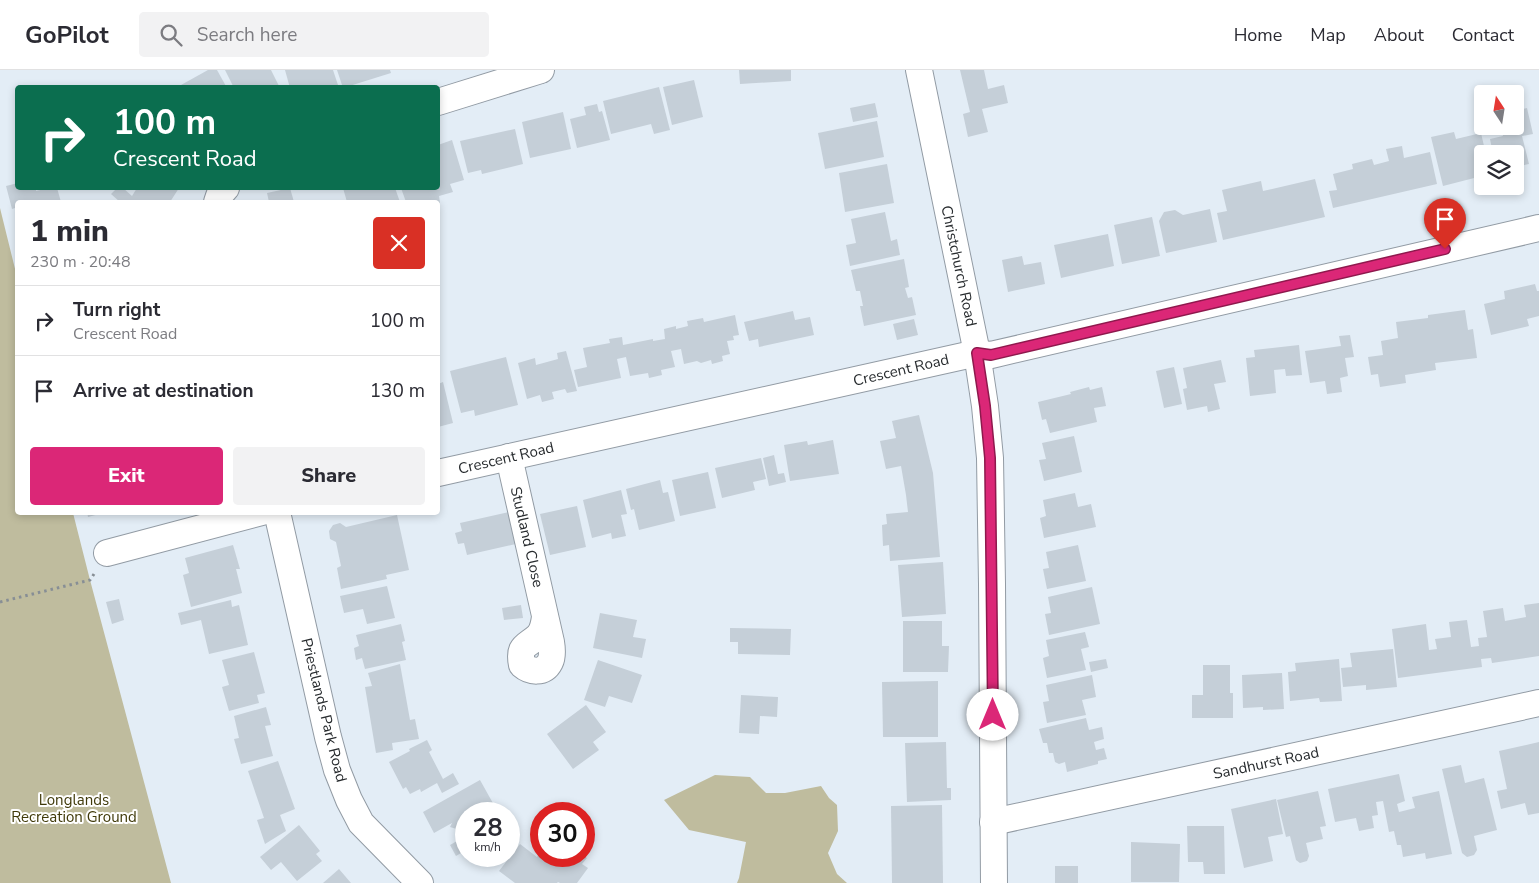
<!DOCTYPE html>
<meta charset="utf-8">
<style>
body{margin:0;font-family:"Nunito Sans",sans-serif;background:#f2f2f3;color:#2b2b33;height:100vh;display:flex;flex-direction:column;font-size:19px;white-space:nowrap}
*{box-sizing:border-box;margin:0}
p{font-size:16px;color:#7c7c81}
.icon{flex:none;width:28px;height:28px;fill:none;stroke:currentColor;stroke-width:2;stroke-linecap:round;stroke-linejoin:round}
.map{position:relative;flex:1;overflow:hidden}
.drawer{position:absolute;left:15px;top:130px;width:425px;height:315px;display:flex;flex-direction:column;background:#fff;border-radius:5px;box-shadow:0 2px 8px #0003}
.drawer>*{flex:none}
.banner{position:absolute;left:15px;top:15px;width:425px;height:105px;border-radius:5px;box-shadow:0 2px 8px #0003;background:#0b6e4f;color:#fff;overflow:hidden}
.needle{width:32px;rotate:348deg}
.fabs{position:absolute;left:1474px;top:15px;display:grid;gap:10px}
.fabs a{display:grid;place-items:center;width:50px;height:50px;border-radius:5px;background:#fff;box-shadow:0 2px 8px #0003;font-size:25px}
.speed{position:absolute;left:455px;top:732px;display:flex;gap:10px;font-size:25px;font-weight:700;text-align:center}
.speed>*{display:grid;place-content:center;width:65px;height:65px;border-radius:50%;background:#fff;box-shadow:0 2px 8px #0003;line-height:1}
.speed small{font-size:12px;font-weight:400}
.speed .limit{border:8px solid #d22;background:#fff;color:#111}
.pin{position:absolute;display:grid;place-items:center;width:42px;height:42px;color:#fff;margin:-51px -21px;border-radius:50% 50% 50% 0;rotate:-45deg;box-shadow:0 0 5px #0007}
.pin .icon{rotate:45deg}
.me{position:absolute;width:55px;margin:-28px;rotate:0deg;stroke-linejoin:round;filter:drop-shadow(0 0 4px #0008)}
.turn{display:flex;align-items:center;gap:18px;height:105px;padding:0 15px;font-size:22px}
.turn .icon{width:65px;height:65px;stroke-width:2.5}
.turn b{display:block;font-size:35px;line-height:42px}
.round{display:grid;place-items:center;flex:none;width:52px;height:52px;border-radius:5px;background:#f2f2f3}
.overview{display:flex;align-items:center;justify-content:space-between;height:85px;padding:0 15px}
h1{font-size:30px;font-weight:800;line-height:38px}
.cta{display:flex;gap:10px;margin-top:auto;padding:10px 15px}
.cta a{flex:1;height:58px;border-radius:5px;background:#db2777;color:#fff;font-size:20px;font-weight:800;line-height:58px;text-align:center}
.cta a+a{background:#f2f2f3;color:#2b2b33}
ul{padding:0;list-style:none}
li{display:flex;align-items:center;gap:15px;height:70px;padding:0 15px;border-top:1px solid #e1e1e2}
li div{flex:1}
li b{display:block;font-size:19px}
li em{font-style:normal}
header{display:flex;align-items:center;gap:30px;box-sizing:border-box;height:70px;padding:0 25px;background:#fff;border-bottom:1px solid #e1e1e2}
header strong{font-size:24px}
nav{display:flex;gap:28px;margin-inline-start:auto;font-size:18px}
.search{width:350px;height:45px;background:#f2f2f3;display:flex;align-items:center;gap:12px;box-sizing:border-box;padding:0 18px;border-radius:5px;color:#7c7c81;font-size:19px}
.map>svg:first-child{display:block}
</style>
<header>
<strong>GoPilot</strong>
<div class="search"><svg class="icon" aria-label="search" viewBox="0 0 24 24"><circle cx="10" cy="10" r="6"/><path d="M15 15l6 6"/></svg>Search here</div>
<nav><a>Home</a><a>Map</a><a>About</a><a>Contact</a></nav>
</header>
<div class="map">
<svg width="1539" height="813" viewBox="0 0 1539 813">
<rect width="100%" height="100%" fill="#e3edf6"/>
<!-- green -->
<g fill="#bfbc9e">
<path d="M 0,138 L 18,211 L 18,442 L 73,443 L 90,510 L 171,813 L 0,813 Z"/>
<path d="M 715,705 L 750,707 L 766,723 L 785,723 L 821,716 L 829,728 L 837,735 L 838,761 L 828,783 L 837,804 L 847,813 L 737,813 L 739,808 L 746,772 L 689,760 L 664,730 Z"/>
</g>
<!-- building -->
<g fill="#c5cfd8">
<path d="M 208,0 L 217,0 L 227,18 L 183,18 L 181,15 Z"/>
<path d="M 225,0 L 271,0 L 280,18 L 234,18 Z"/>
<path d="M 285,0 L 333,0 L 339,18 L 290,18 Z"/>
<path d="M 337,0 L 390,0 L 391,3 L 343,18 Z"/>
<path d="M 739,0 L 791,0 L 791,11 L 740,14 Z"/>
<path d="M 960,0 L 984,0 L 988,19 L 1004,15 L 1008,33 L 982,39 L 988,62 L 968,67 L 963,44 L 970,42 Z"/>
<path d="M 694,10 L 703,47 L 672,55 L 663,17 Z"/>
<path d="M 659,17 L 670,60 L 654,64 L 651,54 L 611,64 L 603,31 Z"/>
<path d="M 875,33 L 878,47 L 853,52 L 850,38 Z"/>
<path d="M 597,34 L 599,42 L 602,41 L 610,70 L 577,78 L 570,49 L 586,45 L 584,37 Z"/>
<path d="M 1527,38 L 1533,64 L 1522,66 L 1529,94 L 1515,97 L 1515,84 L 1493,84 L 1490,69 L 1503,66 L 1501,56 L 1515,56 L 1515,41 Z"/>
<path d="M 563,42 L 571,79 L 530,88 L 522,52 Z"/>
<path d="M 877,51 L 884,87 L 825,99 L 818,63 Z"/>
<path d="M 515,59 L 523,94 L 482,104 L 481,100 L 468,103 L 460,71 Z"/>
<path d="M 1454,62 L 1456,69 L 1481,63 L 1484,76 L 1477,77 L 1482,100 L 1482,106 L 1443,116 L 1431,67 Z"/>
<path d="M 452,70 L 464,110 L 450,114 L 453,122 L 439,126 L 440,133 L 406,132 L 401,118 L 438,118 L 438,75 Z"/>
<path d="M 1402,76 L 1404,88 L 1430,82 L 1437,114 L 1333,138 L 1329,121 L 1337,120 L 1333,104 L 1353,99 L 1352,94 L 1372,89 L 1374,95 L 1389,91 L 1386,79 Z"/>
<path d="M 887,94 L 894,133 L 845,142 L 839,103 Z"/>
<path d="M 1315,109 L 1325,147 L 1223,170 L 1217,143 L 1227,141 L 1222,120 L 1261,111 L 1263,121 Z"/>
<path d="M 18,113 L 18,118 L 36,118 L 36,121 L 49,118 L 57,118 L 61,132 L 18,132 L 18,137 L 12,139 L 6,116 Z"/>
<path d="M 117,118 L 123,118 L 132,126 L 137,118 L 179,118 L 170,132 L 120,132 L 111,124 Z"/>
<path d="M 290,118 L 294,132 L 269,132 L 267,123 Z"/>
<path d="M 343,118 L 395,118 L 400,132 L 347,132 Z"/>
<path d="M 1210,139 L 1217,172 L 1166,183 L 1159,151 L 1164,142 L 1175,140 L 1183,145 Z"/>
<path d="M 885,142 L 891,171 L 897,169 L 900,185 L 850,196 L 846,175 L 856,173 L 851,149 Z"/>
<path d="M 1152,147 L 1160,186 L 1122,194 L 1114,155 Z"/>
<path d="M 1108,164 L 1114,196 L 1061,208 L 1054,175 Z"/>
<path d="M 1022,186 L 1024,195 L 1041,192 L 1045,214 L 1008,222 L 1002,190 Z"/>
<path d="M 904,189 L 909,217 L 905,218 L 908,228 L 912,227 L 916,245 L 864,256 L 860,236 L 863,236 L 860,221 L 856,221 L 851,200 Z"/>
<path d="M 1535,214 L 1537,221 L 1539,221 L 1539,246 L 1527,249 L 1529,256 L 1491,265 L 1484,234 L 1505,229 L 1504,221 Z"/>
<path d="M 1465,240 L 1468,260 L 1473,259 L 1477,288 L 1435,293 L 1436,300 L 1405,305 L 1406,313 L 1380,317 L 1378,304 L 1371,305 L 1368,287 L 1383,285 L 1381,271 L 1398,268 L 1396,252 L 1428,248 L 1428,245 Z"/>
<path d="M 793,241 L 795,250 L 810,247 L 814,265 L 759,277 L 758,269 L 749,271 L 744,252 Z"/>
<path d="M 735,245 L 739,265 L 733,266 L 734,270 L 727,271 L 730,284 L 722,286 L 723,291 L 712,294 L 711,290 L 701,293 L 697,291 L 684,294 L 681,279 L 671,281 L 675,297 L 661,300 L 662,305 L 649,308 L 648,303 L 630,306 L 626,287 L 617,289 L 621,308 L 578,317 L 574,300 L 587,297 L 583,278 L 610,273 L 609,269 L 622,267 L 623,275 L 653,269 L 653,271 L 665,269 L 664,259 L 676,256 L 676,259 L 688,256 L 687,251 L 703,248 L 704,252 Z"/>
<path d="M 914,249 L 918,265 L 897,270 L 893,254 Z"/>
<path d="M 1350,265 L 1354,287 L 1345,288 L 1348,306 L 1340,308 L 1342,322 L 1327,324 L 1325,311 L 1310,313 L 1305,281 L 1341,276 L 1339,266 Z"/>
<path d="M 1299,275 L 1302,305 L 1286,306 L 1285,299 L 1274,300 L 1276,323 L 1250,326 L 1246,288 L 1255,287 L 1254,280 Z"/>
<path d="M 566,281 L 577,321 L 567,323 L 565,319 L 552,322 L 554,329 L 542,332 L 540,325 L 527,329 L 518,293 L 535,288 L 536,295 L 558,289 L 557,283 Z"/>
<path d="M 506,287 L 518,335 L 475,346 L 474,340 L 461,343 L 450,301 Z"/>
<path d="M 1221,290 L 1226,312 L 1214,314 L 1220,339 L 1208,342 L 1207,336 L 1187,340 L 1183,319 L 1187,318 L 1183,298 Z"/>
<path d="M 1174,297 L 1182,334 L 1164,338 L 1156,301 Z"/>
<path d="M 443,312 L 453,353 L 438,357 L 438,314 Z"/>
<path d="M 1089,317 L 1090,320 L 1102,317 L 1106,336 L 1094,338 L 1097,352 L 1050,363 L 1046,349 L 1042,350 L 1038,332 L 1071,324 L 1070,322 Z"/>
<path d="M 919,345 L 933,403 L 940,487 L 890,491 L 889,475 L 883,476 L 882,455 L 887,454 L 886,444 L 908,442 L 906,425 L 901,396 L 886,399 L 880,371 L 896,368 L 892,351 Z"/>
<path d="M 1074,366 L 1082,402 L 1044,411 L 1039,390 L 1046,389 L 1042,373 Z"/>
<path d="M 833,370 L 839,404 L 790,411 L 784,375 L 807,371 L 808,375 Z"/>
<path d="M 774,385 L 778,404 L 784,403 L 786,412 L 769,416 L 763,388 Z"/>
<path d="M 761,388 L 766,409 L 753,412 L 755,420 L 722,428 L 715,398 Z"/>
<path d="M 708,402 L 716,438 L 680,446 L 672,410 Z"/>
<path d="M 660,410 L 663,423 L 668,422 L 675,451 L 639,460 L 634,439 L 631,440 L 626,419 Z"/>
<path d="M 621,420 L 627,444 L 621,445 L 626,466 L 612,469 L 611,463 L 592,468 L 583,430 Z"/>
<path d="M 1075,423 L 1078,437 L 1091,434 L 1096,457 L 1044,468 L 1040,448 L 1046,446 L 1043,430 Z"/>
<path d="M 577,436 L 586,477 L 550,485 L 540,444 Z"/>
<path d="M 87,442 L 103,442 L 103,443 L 88,447 Z"/>
<path d="M 509,442 L 516,474 L 467,485 L 464,473 L 458,474 L 455,463 L 462,461 L 460,453 Z"/>
<path d="M 397,445 L 409,500 L 386,505 L 387,509 L 341,519 L 337,498 L 341,496 L 336,472 L 330,469 L 329,461 L 333,455 L 340,453 L 346,457 Z"/>
<path d="M 233,475 L 240,499 L 236,499 L 242,523 L 191,537 L 183,505 L 189,503 L 185,488 Z"/>
<path d="M 1078,475 L 1086,511 L 1047,519 L 1043,499 L 1049,498 L 1046,482 Z"/>
<path d="M 943,492 L 946,544 L 902,547 L 898,495 Z"/>
<path d="M 387,516 L 395,548 L 367,554 L 363,539 L 344,543 L 340,526 Z"/>
<path d="M 1092,517 L 1100,554 L 1049,565 L 1045,544 L 1051,543 L 1048,527 Z"/>
<path d="M 119,529 L 124,550 L 112,554 L 106,532 Z"/>
<path d="M 231,530 L 232,537 L 239,535 L 248,575 L 209,584 L 201,550 L 181,555 L 178,543 Z"/>
<path d="M 1539,533 L 1539,586 L 1492,593 L 1491,588 L 1481,589 L 1482,597 L 1398,608 L 1392,559 L 1426,554 L 1429,580 L 1437,579 L 1435,569 L 1451,567 L 1449,552 L 1467,550 L 1471,577 L 1479,576 L 1478,568 L 1487,567 L 1483,541 L 1503,538 L 1505,551 L 1526,547 L 1524,535 Z"/>
<path d="M 521,535 L 523,548 L 504,550 L 502,538 Z"/>
<path d="M 600,543 L 637,550 L 633,567 L 646,569 L 642,588 L 593,578 Z"/>
<path d="M 903,551 L 942,551 L 942,576 L 949,576 L 948,602 L 903,602 Z"/>
<path d="M 401,554 L 405,571 L 402,572 L 406,590 L 365,599 L 362,588 L 356,590 L 354,578 L 359,576 L 356,565 Z"/>
<path d="M 730,558 L 791,559 L 790,585 L 738,584 L 738,572 L 730,572 Z"/>
<path d="M 1085,562 L 1089,577 L 1081,579 L 1086,600 L 1047,608 L 1043,588 L 1049,586 L 1046,570 Z"/>
<path d="M 1393,579 L 1397,617 L 1366,620 L 1366,615 L 1343,617 L 1341,598 L 1352,597 L 1350,583 Z"/>
<path d="M 254,582 L 265,623 L 257,625 L 259,633 L 229,641 L 222,617 L 229,615 L 222,590 Z"/>
<path d="M 1106,589 L 1108,598 L 1091,602 L 1089,592 Z"/>
<path d="M 1339,589 L 1342,631 L 1320,632 L 1319,628 L 1290,631 L 1288,602 L 1296,601 L 1295,593 Z"/>
<path d="M 598,590 L 642,605 L 632,633 L 609,626 L 605,637 L 584,630 Z"/>
<path d="M 400,594 L 410,650 L 415,649 L 419,669 L 392,673 L 393,680 L 376,683 L 365,617 L 372,616 L 368,603 Z"/>
<path d="M 1203,595 L 1230,595 L 1230,623 L 1233,623 L 1233,648 L 1192,648 L 1192,625 L 1203,625 Z"/>
<path d="M 1282,603 L 1284,639 L 1263,640 L 1263,637 L 1243,638 L 1242,605 Z"/>
<path d="M 1092,605 L 1096,627 L 1082,630 L 1086,645 L 1047,653 L 1043,632 L 1049,631 L 1046,615 Z"/>
<path d="M 938,611 L 938,667 L 883,667 L 882,612 Z"/>
<path d="M 741,625 L 778,627 L 777,647 L 760,646 L 759,664 L 739,663 Z"/>
<path d="M 586,635 L 606,662 L 593,672 L 599,680 L 573,699 L 547,664 Z"/>
<path d="M 266,637 L 271,655 L 265,656 L 273,686 L 241,694 L 234,669 L 239,668 L 234,646 Z"/>
<path d="M 1086,648 L 1089,660 L 1102,657 L 1104,669 L 1094,672 L 1096,680 L 1104,678 L 1107,689 L 1098,691 L 1098,694 L 1067,702 L 1065,692 L 1059,694 L 1055,692 L 1053,683 L 1049,683 L 1047,673 L 1043,673 L 1039,659 Z"/>
<path d="M 427,670 L 432,680 L 429,682 L 443,709 L 453,703 L 459,714 L 442,723 L 437,713 L 421,722 L 420,719 L 410,724 L 406,717 L 403,719 L 389,692 L 410,681 L 409,679 Z"/>
<path d="M 946,672 L 947,718 L 951,718 L 951,730 L 907,732 L 905,673 Z"/>
<path d="M 1539,672 L 1539,743 L 1528,745 L 1525,733 L 1501,739 L 1497,721 L 1507,719 L 1499,681 Z"/>
<path d="M 278,691 L 295,739 L 280,745 L 286,761 L 265,774 L 257,750 L 264,748 L 248,701 Z"/>
<path d="M 1461,695 L 1465,713 L 1484,708 L 1497,760 L 1474,766 L 1477,780 L 1474,785 L 1467,787 L 1462,783 L 1442,699 Z"/>
<path d="M 1399,704 L 1405,731 L 1397,734 L 1399,742 L 1415,738 L 1412,727 L 1439,721 L 1452,784 L 1426,789 L 1425,783 L 1403,787 L 1401,775 L 1397,775 L 1394,761 L 1389,762 L 1383,731 L 1376,732 L 1378,745 L 1372,746 L 1374,758 L 1359,761 L 1356,748 L 1335,752 L 1328,719 Z"/>
<path d="M 480,710 L 499,744 L 466,744 L 466,763 L 462,755 L 460,760 L 450,757 L 452,753 L 434,763 L 423,742 Z"/>
<path d="M 1318,721 L 1326,756 L 1320,757 L 1323,769 L 1306,773 L 1309,786 L 1307,791 L 1300,793 L 1296,790 L 1290,766 L 1286,767 L 1277,730 Z"/>
<path d="M 1276,729 L 1283,764 L 1268,767 L 1273,791 L 1244,798 L 1231,739 Z"/>
<path d="M 942,735 L 943,813 L 892,813 L 891,736 Z"/>
<path d="M 299,755 L 320,781 L 316,784 L 322,791 L 297,811 L 281,792 L 271,800 L 260,787 Z"/>
<path d="M 1187,756 L 1224,756 L 1225,804 L 1204,804 L 1203,792 L 1188,792 Z"/>
<path d="M 466,766 L 466,780 L 456,786 L 450,775 Z"/>
<path d="M 1131,772 L 1180,774 L 1179,812 L 1131,812 Z"/>
<path d="M 520,774 L 537,787 L 541,781 L 541,786 L 584,786 L 587,788 L 582,794 L 588,798 L 577,813 L 560,813 L 558,812 L 557,813 L 515,813 L 499,801 Z"/>
<rect x="1055" y="796" width="23" height="17"/>
<path d="M 339,799 L 351,813 L 323,813 Z"/>
</g>
<g fill="none" stroke-linecap="round" stroke-linejoin="round">
<!-- street casing -->
<g stroke="#929ba4" stroke-width="28">
<g id="street">
<path d="M 919,0 L 977,283 L 985,336 L 990,388 L 992,514 L 994,813"/>
<path d="M 438,32 L 541,0"/>
<path d="M 217,132 L 219,126 L 226,118"/>
<path d="M 509,387 L 551,572 C 552,578 553,586 550,592 C 544,604 530,602 522,595 C 518,575 526,577 538,566 C 543,561 544,554 545,547"/>
<path d="M 438,403 L 977,283 L 991,285 L 1539,158"/>
<path d="M 277,442 L 328,667 L 337,700 L 349,730 L 361,753 L 420,813"/>
<path d="M 107,483 L 262,442"/>
<path d="M 993,752 L 1539,633"/>
</g>
</g>
<!-- path -->
<path stroke="#878e95" stroke-width="3" stroke-dasharray="2.5 4" stroke-linecap="butt" d="M 0,532 L 90,510 L 94,504"/>
<!-- street -->
<use href="#street" stroke="#fff" stroke-width="26"/>
</g>
<g fill="none" stroke-linecap="round" stroke-linejoin="round">
<!-- route casing -->
<g stroke="#8e194d" stroke-width="12">
<path id="route" d="M 993,645 L 990,388 L 985,336 L 977,283 L 991,285 L 1445,179"/>
</g>
<!-- route -->
<use href="#route" stroke="#db2777" stroke-width="9"/>
</g>
<g text-anchor="middle" stroke-width="4" stroke-linejoin="round" paint-order="stroke">
<!-- street labels -->
<g font-size="15" fill="#272b2e" stroke="#fff">
<text transform="translate(959 196) rotate(78)" y="5">Christchurch Road</text>
<text transform="translate(901 300) rotate(-13)" y="5">Crescent Road</text>
<text transform="translate(506 388) rotate(-13)" y="5">Crescent Road</text>
<text transform="translate(527 467) rotate(77)" y="5">Studland Close</text>
<text transform="translate(324 640) rotate(76)" y="5">Priestlands Park Road</text>
<text transform="translate(1266 693) rotate(-12)" y="5">Sandhurst Road</text>
</g>
<!-- park labels -->
<g font-size="15" fill="#403a0a" stroke="#fff">
<text x="74" y="735">Longlands<tspan x="74" dy="17">Recreation Ground</tspan></text>
</g>
</g>
</svg>
<div class="fabs">
<a><svg class="needle" viewBox="-14 -14 28 28"><path d="M0-13l5 13h-10z" fill="#e53935"/><path d="M0 13l5-13h-10z" fill="#7c7c81"/></svg></a>
<a><svg class="icon" aria-label="layers" viewBox="0 0 24 24"><path d="M12 4l9 5-9 5-9-5zM3 14l9 5 9-5"/></svg></a>
</div>
<div class="speed"><div>28<small>km/h</small></div><div class="limit">30</div></div>
<div class="pin" style="left:1445px;top:179px;background:#d93025"><svg class="icon" aria-label="arrive" viewBox="0 0 24 24"><path d="M6 21V4h12l-3 4 3 4H6"/></svg></div>
<svg class="me" style="left:993px;top:645px" viewBox="-20 -20 40 40"><circle r="19" fill="#fff"/><path d="M0-13L10 11 0 6-10 11z" fill="#db2777"/></svg>
<div class="banner">
<div class="turn"><svg class="icon" aria-label="right" viewBox="0 0 24 24"><path d="M7 20v-9h11M14 6l5 5-5 5"/></svg><div><b>100 m</b>Crescent Road</div></div>
</div>
<section class="drawer">
<div class="overview"><div><h1>1 min</h1><p>230 m · 20:48</p></div><a class="round" style="background:#d93025;color:#fff"><svg class="icon" aria-label="close" viewBox="0 0 24 24"><path d="M6 6l12 12M18 6L6 18"/></svg></a></div>
<ul>
<li><svg class="icon" aria-label="right" viewBox="0 0 24 24"><path d="M7 20v-9h11M14 6l5 5-5 5"/></svg><div><b>Turn right</b><p>Crescent Road</p></div><em>100 m</em></li>
<li><svg class="icon" aria-label="arrive" viewBox="0 0 24 24"><path d="M6 21V4h12l-3 4 3 4H6"/></svg><div><b>Arrive at destination</b></div><em>130 m</em></li>
</ul>
<div class="cta"><a>Exit</a><a>Share</a></div>
</section>
</div>
